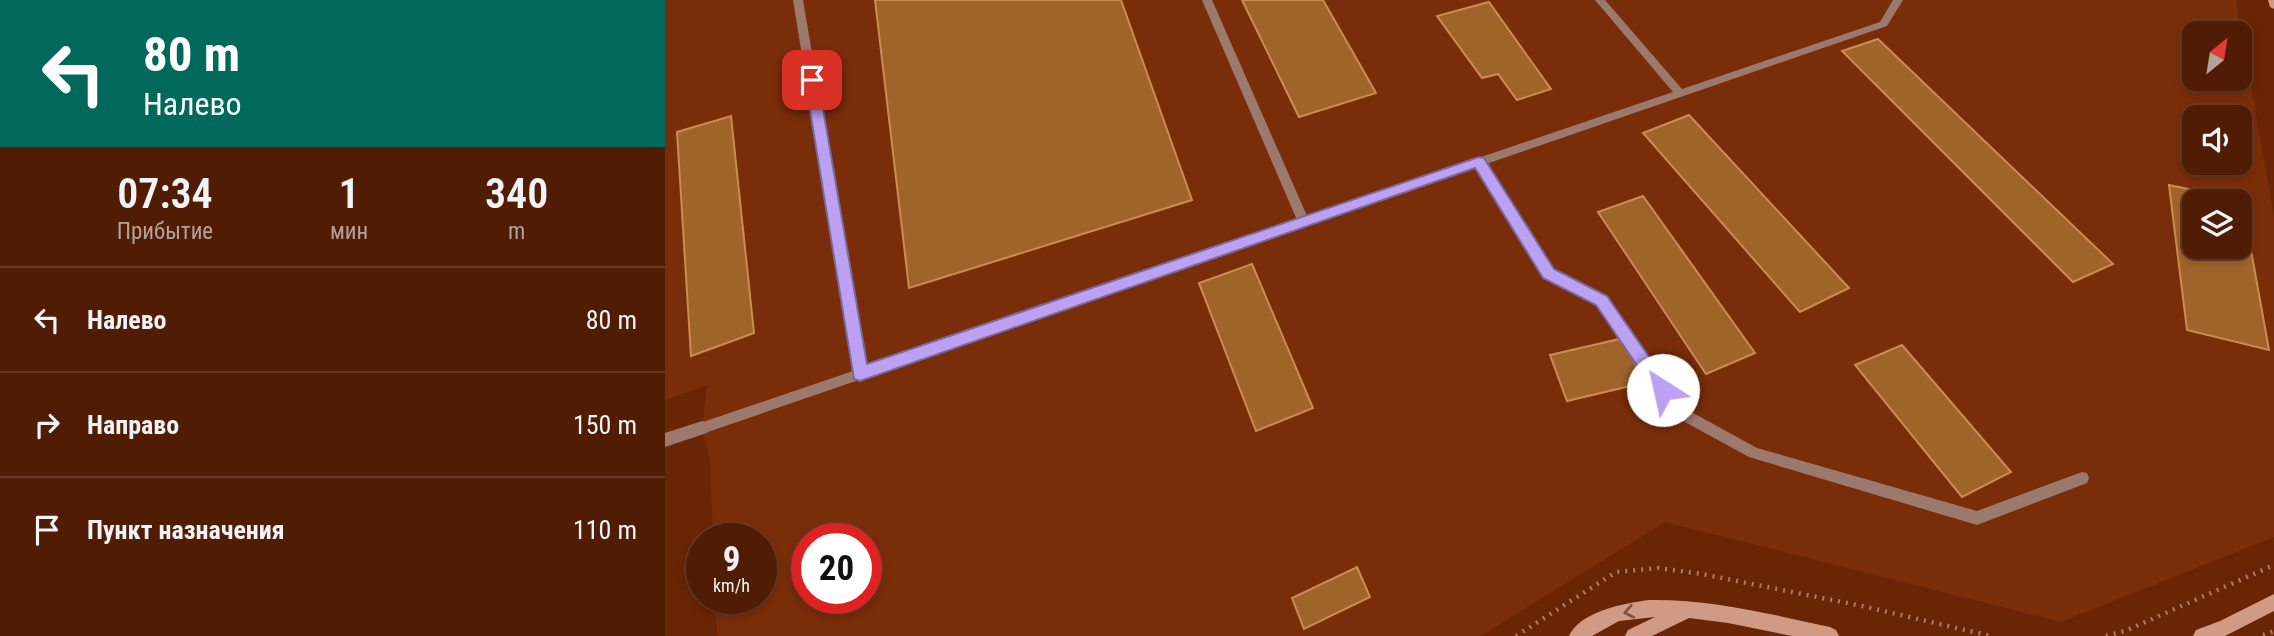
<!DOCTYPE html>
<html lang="ru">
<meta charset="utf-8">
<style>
body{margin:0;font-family:"Roboto Condensed",sans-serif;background:#5a2913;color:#f1f3f6;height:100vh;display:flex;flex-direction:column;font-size:26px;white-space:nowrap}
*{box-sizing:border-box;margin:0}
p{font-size:23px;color:#b4a19a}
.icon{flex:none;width:38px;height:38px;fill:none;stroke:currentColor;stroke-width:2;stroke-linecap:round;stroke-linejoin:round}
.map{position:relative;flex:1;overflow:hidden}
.panel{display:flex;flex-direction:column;background:#501c04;width:665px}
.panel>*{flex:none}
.hud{background:#00695c;color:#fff;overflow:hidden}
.needle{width:46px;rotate:30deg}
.fabs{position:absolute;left:1517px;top:21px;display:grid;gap:14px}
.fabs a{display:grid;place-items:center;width:70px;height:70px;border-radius:14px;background:#501c04;box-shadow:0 4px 10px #0003,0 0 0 2px #673a26;font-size:35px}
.speed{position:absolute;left:21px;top:523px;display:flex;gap:14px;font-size:35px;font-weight:700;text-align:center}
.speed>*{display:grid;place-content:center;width:91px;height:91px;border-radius:50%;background:#501c04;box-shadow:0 4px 10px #0003,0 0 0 2px #673a26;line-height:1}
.speed small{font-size:18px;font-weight:400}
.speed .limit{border:10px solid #d22;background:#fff;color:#111}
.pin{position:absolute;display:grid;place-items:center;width:60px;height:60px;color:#fff;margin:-30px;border-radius:14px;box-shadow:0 4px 10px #0006}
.me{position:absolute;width:77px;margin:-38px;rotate:325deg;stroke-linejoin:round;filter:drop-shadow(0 0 5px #0008)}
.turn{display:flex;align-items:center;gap:24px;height:147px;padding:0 28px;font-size:32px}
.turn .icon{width:91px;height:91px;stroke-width:2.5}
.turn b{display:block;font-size:49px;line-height:60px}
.eta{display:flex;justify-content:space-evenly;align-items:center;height:119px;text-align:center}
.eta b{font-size:42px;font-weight:600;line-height:49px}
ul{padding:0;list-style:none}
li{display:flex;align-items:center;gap:21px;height:105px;padding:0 28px;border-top:2px solid #673a26}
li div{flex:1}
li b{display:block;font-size:26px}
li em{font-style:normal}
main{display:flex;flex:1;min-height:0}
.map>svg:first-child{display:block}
</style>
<main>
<section class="panel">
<div class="hud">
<div class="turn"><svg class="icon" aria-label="left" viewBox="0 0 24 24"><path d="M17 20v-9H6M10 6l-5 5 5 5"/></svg><div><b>80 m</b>Налево</div></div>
</div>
<div class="eta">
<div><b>07:34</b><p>Прибытие</p></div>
<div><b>1</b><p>мин</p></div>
<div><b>340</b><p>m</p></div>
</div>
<ul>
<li><svg class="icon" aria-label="left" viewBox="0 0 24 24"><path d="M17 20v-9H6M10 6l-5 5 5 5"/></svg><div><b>Налево</b></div><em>80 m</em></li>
<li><svg class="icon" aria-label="right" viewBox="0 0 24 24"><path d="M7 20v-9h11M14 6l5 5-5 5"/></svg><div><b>Направо</b></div><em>150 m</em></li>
<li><svg class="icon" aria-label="arrive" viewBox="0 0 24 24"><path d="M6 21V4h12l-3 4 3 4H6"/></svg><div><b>Пункт назначения</b></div><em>110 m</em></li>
</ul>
</section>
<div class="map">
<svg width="1609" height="636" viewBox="0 0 1609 636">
<rect width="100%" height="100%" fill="#6a2505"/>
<!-- built -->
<path fill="#7a2d09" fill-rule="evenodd" d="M 0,0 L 1571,0 L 1609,217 L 1609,537 L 1396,622 L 1000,522 L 816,636 L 52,636 L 50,599 L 96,598 L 96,539 L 48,539 L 45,460 L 37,428 L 42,385 L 0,400 ZM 1530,33 L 1575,33 L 1575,79 L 1530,79 ZM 1530,117 L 1575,117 L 1575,163 L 1530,163 ZM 1530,201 L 1575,201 L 1575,247 L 1530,247 ZM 142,539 L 201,539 L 201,598 L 142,598 Z"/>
<!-- building -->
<g fill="#a0642b" stroke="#cb8b53" stroke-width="2" fill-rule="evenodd">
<path d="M 210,0 L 456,0 L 527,200 L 244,288 Z"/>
<path d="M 577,0 L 658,0 L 711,93 L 634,117 Z"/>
<path d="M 824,2 L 886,89 L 852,100 L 833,74 L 817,78 L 772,16 Z"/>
<path d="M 1213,39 L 1448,264 L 1408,282 L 1177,51 Z"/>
<path d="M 1024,115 L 1184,288 L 1135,312 L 978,133 Z"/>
<path d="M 66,116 L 89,333 L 26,356 L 12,132 Z"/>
<path d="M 1504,185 L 1577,200 L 1604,350 L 1522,330 ZM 1530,201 L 1575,201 L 1575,247 L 1530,247 Z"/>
<path d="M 978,196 L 1090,353 L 1041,374 L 933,212 Z"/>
<path d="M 587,264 L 648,408 L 591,431 L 534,283 Z"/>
<path d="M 959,338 L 978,383 L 902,401 L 885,355 Z"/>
<path d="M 1237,345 L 1346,472 L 1297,497 L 1190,365 Z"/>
<path d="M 692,567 L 705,597 L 639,629 L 627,598 Z"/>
</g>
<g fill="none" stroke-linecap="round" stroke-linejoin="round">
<!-- path -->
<g stroke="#aa7b67" stroke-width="4.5" stroke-dasharray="2 6" stroke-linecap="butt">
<path d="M 1598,635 L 1609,631"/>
<path d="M 851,636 L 951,572 L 993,568 L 1037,574 L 1197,606 L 1326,636"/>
<path d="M 1441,636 L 1460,631 L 1609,565"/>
</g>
<!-- service -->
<path fill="#9c796d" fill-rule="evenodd" d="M 128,0 L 138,0 L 200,367 L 632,220 L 537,0 L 547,0 L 642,216 L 1008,92 L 930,0 L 940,0 L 1017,89 L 1215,22 L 1228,0 L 1238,0 L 1222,26 L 821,164 L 887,271 L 941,297 L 1019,408 L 1092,448 L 1312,511 L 1417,472 L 1422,473 L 1424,478 L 1422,483 L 1312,525 L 1084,457 L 1009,416 L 933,305 L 879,277 L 812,167 L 37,434 L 32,432 L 30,428 L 32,424 L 188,371 Z"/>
<!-- minor -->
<path fill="#9c796d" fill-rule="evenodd" d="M 37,421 L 42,423 L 45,428 L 42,433 L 0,447 L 0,433 Z"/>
<!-- secondary -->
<g fill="#d09a85" fill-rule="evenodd">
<path d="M 1603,0 L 1609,0 L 1609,9 L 1605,7 Z"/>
<path d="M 1609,594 L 1609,611 L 1560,636 L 1528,636 L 1531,630 L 1555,621 Z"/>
<path d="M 984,600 C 1046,599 1105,614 1165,627 L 1171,630 L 1174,636 L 1127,636 L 1063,623 L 1024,618 L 987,636 L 960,636 L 963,630 L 990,617 L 954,621 L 927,636 L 904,636 C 915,611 961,603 984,600 Z"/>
</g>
</g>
<!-- one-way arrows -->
<defs><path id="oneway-chevron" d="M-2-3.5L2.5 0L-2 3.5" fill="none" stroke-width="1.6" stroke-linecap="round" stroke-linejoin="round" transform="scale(1.75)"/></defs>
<use stroke="#87523c" href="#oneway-chevron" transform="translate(964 612) rotate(169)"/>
<!-- route -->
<path fill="#bca0f2" stroke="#7a689d" stroke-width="2" d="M 147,75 L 153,80 L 202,364 L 814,157 L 819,158 L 889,269 L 942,296 L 1007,390 L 1004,395 L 998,397 L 992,395 L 931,305 L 878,278 L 810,168 L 195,381 L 189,379 L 140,80 Z"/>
</svg>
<div class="fabs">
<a><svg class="needle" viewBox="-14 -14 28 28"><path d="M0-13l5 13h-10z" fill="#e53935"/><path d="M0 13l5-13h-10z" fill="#b4a19a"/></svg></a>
<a><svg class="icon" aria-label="sound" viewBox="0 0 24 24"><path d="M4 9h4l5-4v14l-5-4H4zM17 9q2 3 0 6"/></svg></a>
<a><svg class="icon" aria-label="layers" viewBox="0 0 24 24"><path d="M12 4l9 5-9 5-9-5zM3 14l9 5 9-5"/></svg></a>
</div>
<div class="speed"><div>9<small>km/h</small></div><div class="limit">20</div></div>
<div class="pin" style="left:147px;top:80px;background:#d93025"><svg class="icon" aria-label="arrive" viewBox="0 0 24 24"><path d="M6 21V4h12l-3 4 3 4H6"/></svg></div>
<svg class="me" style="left:998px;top:390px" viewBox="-20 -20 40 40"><circle r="19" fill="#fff"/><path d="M0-13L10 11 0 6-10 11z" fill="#bca0f2"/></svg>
</div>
</main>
